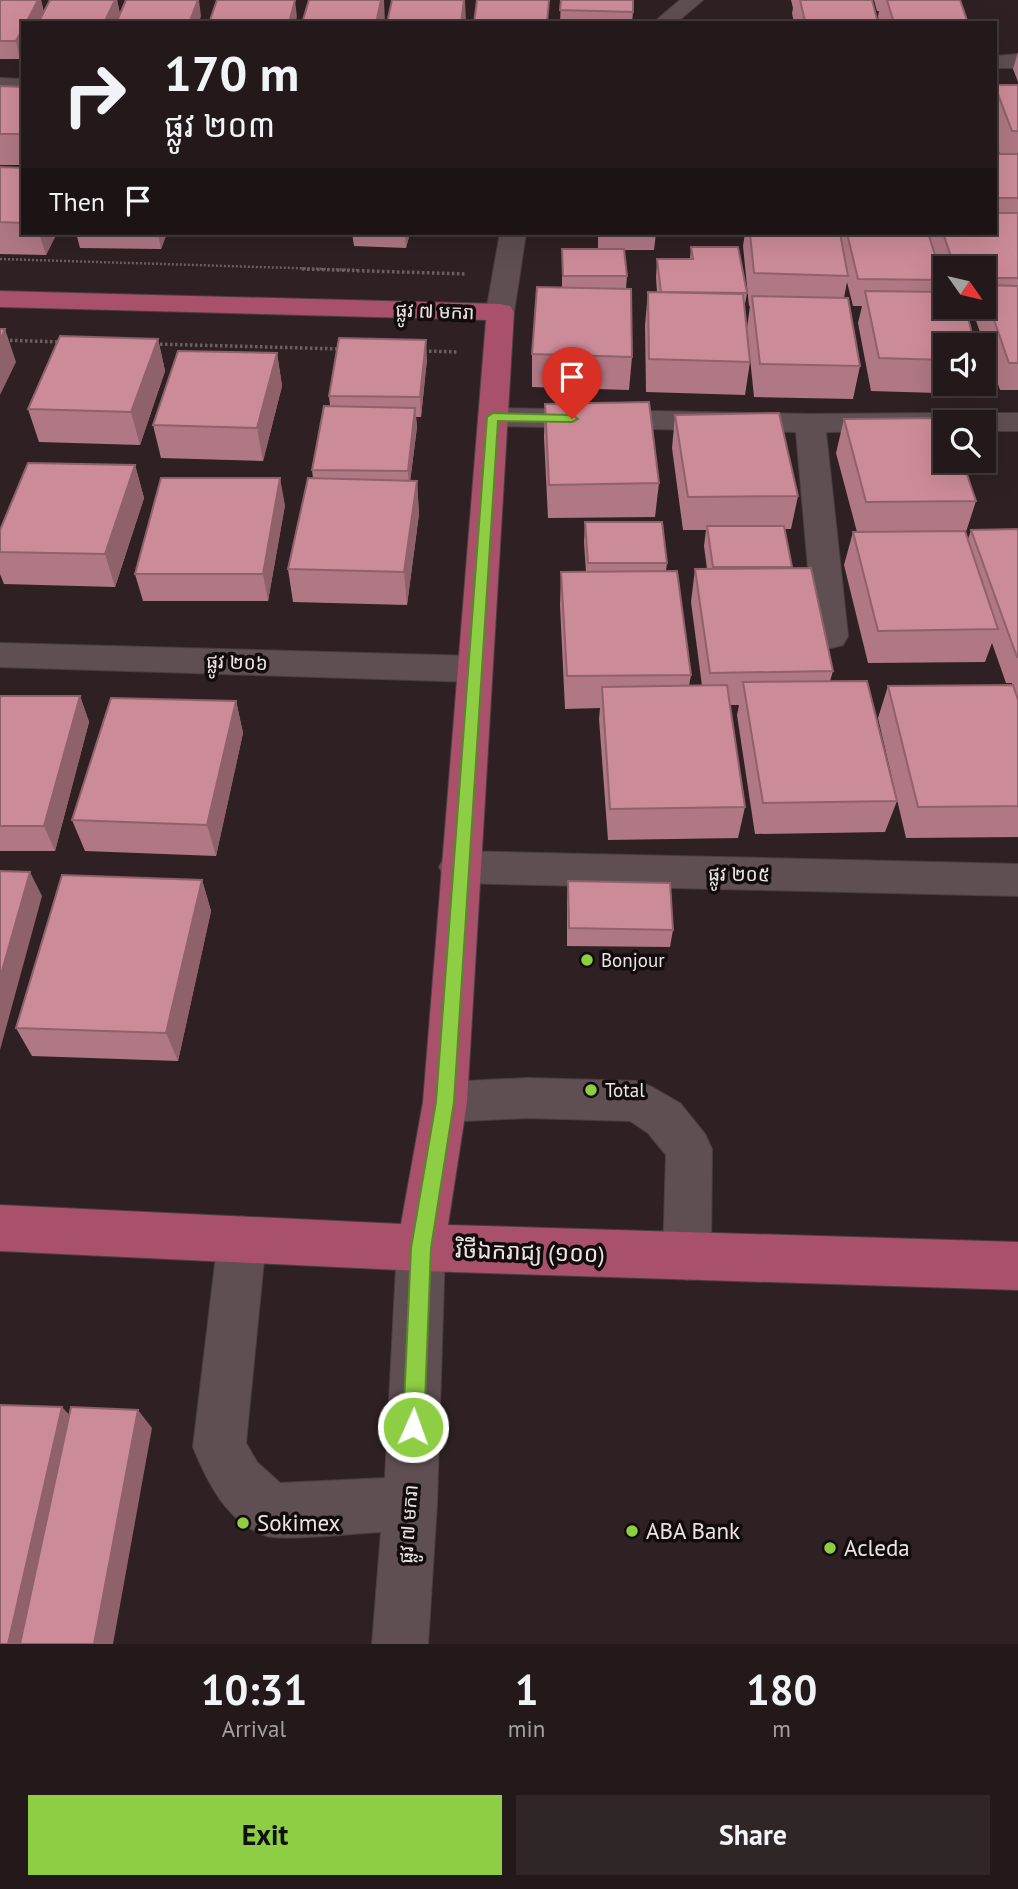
<!DOCTYPE html>
<meta charset="utf-8">
<style>
body{margin:0;font-family:"PT Sans","Noto Sans Khmer",sans-serif;background:#2f2627;color:#f1f3f6;height:100vh;display:flex;flex-direction:column;font-size:26px;white-space:nowrap}
*{box-sizing:border-box;margin:0}
p{font-size:23px;color:#a3a0a2}
.icon{flex:none;width:38px;height:38px;fill:none;stroke:currentColor;stroke-width:2;stroke-linecap:round;stroke-linejoin:round}
.map{position:relative;height:1644px;overflow:hidden}
.sheet{display:flex;flex-direction:column;background:#23191a;flex:1}
.sheet>*{flex:none}
.top-card{position:absolute;left:21px;top:21px;width:976px;height:214px;border-radius:0px;box-shadow:0 7px 28px #0002,0 0 0 2px #403839;background:#23191a;color:#f1f3f6;overflow:hidden}
.needle{width:46px;rotate:124deg}
.buttons{position:absolute;left:933px;top:256px;display:grid;gap:14px}
.buttons a{display:grid;place-items:center;width:63px;height:63px;border-radius:0px;background:#23191a;box-shadow:0 7px 28px #0002,0 0 0 2px #403839;font-size:35px}
.pin{position:absolute;display:grid;place-items:center;width:60px;height:60px;color:#fff;margin:-72px -30px;border-radius:50% 50% 50% 0;rotate:-45deg;box-shadow:0 0 7px #0007}
.pin .icon{rotate:45deg}
.me{position:absolute;width:77px;margin:-38px;rotate:2deg;stroke-linejoin:round;filter:drop-shadow(0 0 5px #0008)}
.turn{display:flex;align-items:center;gap:24px;height:147px;padding:0 28px;font-size:32px}
.turn .icon{width:91px;height:91px;stroke-width:2.5}
.turn b{display:block;font-size:49px;line-height:60px}
.then{display:flex;align-items:center;height:66px;padding:0 28px;background:#0003;gap:14px;font-size:26px}
.eta{display:flex;justify-content:space-evenly;align-items:center;height:119px;text-align:center}
.eta b{font-size:42px;font-weight:700;line-height:49px}
.primary-button{display:flex;gap:14px;margin-top:auto;padding:14px 28px}
.primary-button a{flex:1;height:80px;border-radius:0px;background:#8dce44;color:#111;font-size:28px;font-weight:700;line-height:80px;text-align:center}
.primary-button a+a{background:#2f2627;color:#f1f3f6}
.map>svg:first-child{display:block}
</style>
<div class="map">
<svg width="1018" height="1644" viewBox="0 0 1018 1644">
<rect width="100%" height="100%" fill="#2f2123"/>
<g fill="none" stroke-linecap="round" stroke-linejoin="round">
<!-- minor casing -->
<g stroke="#4a3e41" stroke-width="2">
<g id="minor">
<path d="M 680,0 L 703,0 L 676,23 L 653,23 Z"/>
<path d="M 1018,54 L 1018,68 L 996,68 L 996,56 Z"/>
<path d="M 0,78 L 23,79 L 23,93 L 0,92 Z"/>
<path d="M 500,233 L 526,233 L 514,312 L 510,318 L 500,320 L 490,318 L 486,312 Z"/>
<path d="M 493,408 L 810,414 L 945,413 L 956,416 L 960,422 L 945,422 L 945,431 L 826,432 L 848,636 L 843,645 L 831,648 L 819,645 L 814,636 L 796,432 L 493,426 L 483,423 L 478,417 L 483,411 Z"/>
<path d="M 984,413 L 1018,413 L 1018,431 L 984,431 L 984,422 L 969,422 L 973,416 Z"/>
<path d="M 0,643 L 474,656 L 486,660 L 492,669 L 486,678 L 474,682 L 0,667 Z"/>
<path d="M 459,851 L 1018,864 L 1018,896 L 459,883 L 445,878 L 439,867 L 445,856 Z"/>
<path d="M 528,1078 L 636,1081 L 652,1087 L 680,1103 L 705,1134 L 712,1149 L 711,1256 L 704,1273 L 687,1280 L 670,1273 L 663,1256 L 666,1155 L 648,1133 L 630,1121 L 528,1118 L 445,1122 L 429,1116 L 423,1102 L 429,1088 L 445,1082 Z"/>
<path d="M 242,1216 L 259,1223 L 266,1239 L 246,1443 L 257,1462 L 280,1483 L 385,1478 L 397,1248 L 404,1231 L 421,1225 L 438,1231 L 445,1248 L 437,1504 L 428,1644 L 372,1644 L 381,1532 C 357,1533 285,1541 267,1536 C 228,1524 207,1482 193,1447 L 218,1239 L 225,1223 Z"/>
</g>
</g>
<!-- major casing -->
<g stroke="#4a3e41" stroke-width="2">
<path id="major" d="M 0,291 L 500,304 L 510,306 L 514,312 L 467,1102 L 448,1225 L 1018,1242 L 1018,1290 L 421,1271 L 0,1251 L 0,1205 L 401,1224 L 423,1102 L 486,320 L 0,307 Z"/>
</g>
<!-- path-far1 -->
<path stroke="#6c5f61" stroke-width="2.5" stroke-dasharray="2 2" stroke-linecap="butt" d="M 0,259 L 357,270"/>
<!-- path -->
<g stroke="#6c5f61" stroke-width="3.5" stroke-dasharray="2.5 2.5" stroke-linecap="butt">
<path d="M 302,269 L 467,274"/>
<path d="M 0,340 L 62,342"/>
<path d="M 155,344 L 342,349"/>
<path d="M 424,351 L 458,352"/>
</g>
<!-- minor -->
<use href="#minor" fill="#5f4f52" fill-rule="evenodd"/>
<!-- major -->
<use href="#major" fill="#a9516b" fill-rule="evenodd"/>
</g>
<!-- wall -->
<g fill="#af7884">
<path d="M 0,0 L 41,0 L 44,12 L 50,0 L 117,0 L 120,14 L 23,23 L 20,59 L 0,59 Z"/>
<path d="M 561,0 L 633,12 L 632,23 L 560,23 Z"/>
<path d="M 791,0 L 872,0 L 878,23 L 794,23 L 792,13 L 793,8 Z"/>
<path d="M 874,0 L 960,0 L 968,23 L 879,23 L 878,16 L 879,11 L 877,11 Z"/>
<path d="M 1018,52 L 1018,82 L 1013,69 Z"/>
<path d="M 996,85 L 1018,85 L 1018,390 L 1000,390 L 973,312 L 975,306 L 984,306 L 984,268 L 945,268 L 945,286 L 943,280 L 940,292 L 945,345 L 945,383 L 973,383 L 970,394 L 871,391 L 858,323 L 862,306 L 853,306 L 847,282 L 844,298 L 860,366 L 853,399 L 754,397 L 747,328 L 750,306 L 749,306 L 743,246 L 745,233 L 928,233 L 930,238 L 931,233 L 996,233 L 996,154 L 1000,154 L 996,143 Z"/>
<path d="M 0,86 L 23,87 L 23,165 L 0,165 Z"/>
<path d="M 0,167 L 23,168 L 23,233 L 57,233 L 46,255 L 0,254 Z"/>
<path d="M 76,233 L 167,233 L 161,249 L 80,248 Z"/>
<path d="M 222,233 L 310,233 L 309,237 L 223,235 Z"/>
<path d="M 352,233 L 410,233 L 406,248 L 354,246 Z"/>
<path d="M 438,233 L 482,233 L 481,235 L 438,234 Z"/>
<path d="M 598,233 L 656,233 L 654,250 L 624,250 L 627,276 L 626,289 L 632,357 L 629,390 L 532,387 L 532,354 L 562,288 L 562,249 L 598,249 Z"/>
<path d="M 691,247 L 747,293 L 744,310 L 750,362 L 745,395 L 646,392 L 645,325 L 648,292 L 657,292 L 656,278 L 657,259 L 690,259 Z"/>
<path d="M 158,339 L 165,371 L 140,445 L 39,442 L 28,409 Z"/>
<path d="M 277,353 L 282,386 L 263,461 L 161,458 L 153,425 Z"/>
<path d="M 427,359 L 421,417 L 416,417 L 417,427 L 410,481 L 417,481 L 419,514 L 407,605 L 293,602 L 288,569 L 313,478 L 312,470 L 330,406 L 329,396 Z"/>
<path d="M 545,404 L 659,483 L 655,517 L 548,518 L 544,437 Z"/>
<path d="M 675,415 L 798,496 L 791,529 L 785,529 L 792,568 L 833,671 L 830,681 L 897,801 L 885,832 L 755,834 L 737,715 L 739,705 L 729,705 L 745,807 L 738,838 L 608,840 L 599,719 L 600,708 L 565,709 L 560,605 L 561,572 L 586,572 L 584,542 L 585,522 L 667,563 L 666,571 L 691,675 L 689,686 L 702,686 L 691,602 L 695,569 L 707,569 L 704,546 L 706,530 L 683,530 L 672,448 Z"/>
<path d="M 844,419 L 976,501 L 966,532 L 968,539 L 971,530 L 1018,529 L 1018,837 L 906,838 L 878,718 L 888,686 L 1012,685 L 1012,683 L 1006,683 L 992,643 L 985,662 L 868,663 L 844,565 L 853,532 L 857,532 L 836,453 Z"/>
<path d="M 135,465 L 144,498 L 115,587 L 4,584 L 0,574 L 0,530 Z"/>
<path d="M 285,505 L 268,601 L 143,601 L 135,574 Z"/>
<path d="M 0,696 L 80,696 L 89,722 L 55,851 L 0,851 Z"/>
<path d="M 236,701 L 243,733 L 216,856 L 85,851 L 72,820 Z"/>
<path d="M 202,880 L 211,911 L 178,1061 L 32,1056 L 16,1028 Z"/>
<path d="M 568,881 L 673,930 L 670,947 L 567,946 L 567,899 Z"/>
</g>
<!-- shaded-wall -->
<g fill="#8f616b">
<path d="M 38,0 L 41,0 L 44,14 L 40,23 L 26,23 Z"/>
<path d="M 115,0 L 117,0 L 120,14 L 116,23 L 104,23 Z"/>
<path d="M 198,0 L 199,0 L 201,16 L 199,23 L 189,23 Z"/>
<path d="M 295,0 L 297,17 L 295,23 L 289,23 Z"/>
<path d="M 381,0 L 384,0 L 385,23 L 376,23 Z"/>
<path d="M 464,0 L 465,0 L 466,23 L 461,23 Z"/>
<path d="M 23,28 L 23,54 L 20,59 L 16,41 Z"/>
<path d="M 39,233 L 57,233 L 46,255 Z"/>
<path d="M 158,233 L 167,233 L 161,249 Z"/>
<path d="M 405,233 L 410,233 L 406,248 Z"/>
<path d="M 5,329 L 16,362 L 0,395 L 0,340 Z"/>
<path d="M 158,339 L 165,371 L 140,445 L 131,412 Z"/>
<path d="M 426,340 L 427,359 L 421,417 L 420,397 Z"/>
<path d="M 277,353 L 282,386 L 263,461 L 257,428 Z"/>
<path d="M 415,408 L 417,427 L 409,491 L 408,471 Z"/>
<path d="M 135,465 L 144,498 L 115,587 L 105,554 Z"/>
<path d="M 280,478 L 285,505 L 268,601 L 263,574 Z"/>
<path d="M 417,481 L 419,514 L 407,605 L 404,572 Z"/>
<path d="M 80,696 L 89,722 L 55,851 L 44,826 Z"/>
<path d="M 236,701 L 243,733 L 216,856 L 207,825 Z"/>
<path d="M 30,872 L 42,896 L 0,1050 L 0,978 Z"/>
<path d="M 202,880 L 211,911 L 178,1061 L 166,1033 Z"/>
<path d="M 62,1407 L 76,1422 L 27,1644 L 8,1644 Z"/>
<path d="M 138,1410 L 152,1428 L 113,1644 L 94,1644 Z"/>
</g>
<!-- building -->
<g fill="#cc8b99" stroke="#8f616b" stroke-width="2">
<path d="M 0,0 L 38,0 L 26,23 L 23,23 L 23,28 L 16,41 L 0,41 Z"/>
<path d="M 50,0 L 115,0 L 104,23 L 38,23 Z"/>
<path d="M 126,0 L 198,0 L 189,23 L 116,23 Z"/>
<path d="M 217,0 L 295,0 L 289,23 L 209,23 Z"/>
<path d="M 309,0 L 381,0 L 376,23 L 302,23 Z"/>
<path d="M 392,0 L 464,0 L 461,23 L 387,23 Z"/>
<path d="M 477,0 L 549,0 L 547,23 L 474,23 Z"/>
<path d="M 561,0 L 633,0 L 633,12 L 560,10 Z"/>
<path d="M 800,0 L 872,0 L 878,23 L 805,21 Z"/>
<path d="M 887,0 L 960,0 L 968,23 L 894,23 Z"/>
<path d="M 996,85 L 1018,85 L 1018,131 L 1012,131 L 996,89 Z"/>
<path d="M 0,86 L 23,87 L 23,134 L 0,134 Z"/>
<rect x="996" y="154" width="22" height="44"/>
<path d="M 0,167 L 23,168 L 23,223 L 0,222 Z"/>
<path d="M 996,213 L 1018,213 L 1018,278 L 984,278 L 984,268 L 955,268 L 943,233 L 996,233 Z"/>
<path d="M 750,233 L 840,233 L 848,276 L 754,273 Z"/>
<path d="M 847,233 L 928,233 L 943,280 L 858,279 Z"/>
<path d="M 691,247 L 738,247 L 747,293 L 661,292 L 657,259 L 693,259 Z"/>
<path d="M 562,249 L 624,249 L 627,276 L 563,276 Z"/>
<path d="M 984,285 L 1018,286 L 1018,363 L 1009,363 L 984,291 Z"/>
<path d="M 537,287 L 631,289 L 632,357 L 532,354 Z"/>
<path d="M 865,291 L 945,292 L 945,306 L 965,306 L 975,345 L 945,345 L 945,360 L 879,358 Z"/>
<path d="M 648,292 L 743,294 L 750,362 L 649,359 Z"/>
<path d="M 752,296 L 848,298 L 860,366 L 760,364 Z"/>
<path d="M 0,329 L 5,329 L 0,340 Z"/>
<path d="M 60,336 L 158,339 L 131,412 L 28,409 Z"/>
<path d="M 339,338 L 426,340 L 420,397 L 329,396 Z"/>
<path d="M 178,351 L 277,353 L 257,428 L 153,425 Z"/>
<path d="M 649,402 L 659,483 L 549,485 L 545,404 Z"/>
<path d="M 324,406 L 415,408 L 408,471 L 312,470 Z"/>
<path d="M 779,413 L 798,496 L 688,497 L 675,415 Z"/>
<path d="M 948,418 L 949,422 L 945,422 L 945,460 L 962,460 L 976,501 L 866,502 L 844,419 Z"/>
<path d="M 28,463 L 135,465 L 105,554 L 0,552 L 0,530 Z"/>
<path d="M 161,478 L 280,478 L 263,574 L 135,574 Z"/>
<path d="M 308,478 L 417,481 L 404,572 L 288,569 Z"/>
<path d="M 585,522 L 662,522 L 667,563 L 588,563 Z"/>
<path d="M 707,526 L 784,526 L 792,567 L 713,567 Z"/>
<path d="M 1018,529 L 1018,657 L 1017,657 L 971,530 Z"/>
<path d="M 965,531 L 998,629 L 878,631 L 853,532 Z"/>
<path d="M 811,568 L 833,671 L 710,673 L 695,569 Z"/>
<path d="M 677,571 L 691,675 L 567,676 L 561,572 Z"/>
<path d="M 867,681 L 897,801 L 763,803 L 743,682 Z"/>
<path d="M 727,685 L 745,807 L 610,809 L 602,687 Z"/>
<path d="M 1013,685 L 1018,700 L 1018,806 L 918,807 L 888,686 Z"/>
<path d="M 0,696 L 80,696 L 44,826 L 0,826 Z"/>
<path d="M 111,698 L 236,701 L 207,825 L 72,820 Z"/>
<path d="M 0,871 L 30,872 L 0,978 Z"/>
<path d="M 62,875 L 202,880 L 166,1033 L 16,1028 Z"/>
<path d="M 568,881 L 670,883 L 673,930 L 569,928 Z"/>
<path d="M 0,1405 L 62,1407 L 8,1644 L 0,1644 Z"/>
<path d="M 71,1407 L 138,1410 L 94,1644 L 20,1644 Z"/>
</g>
<!-- route -->
<path fill="#8dce44" stroke="#5c862c" stroke-width="2" d="M 493,413 L 572,415 L 578,419 L 572,422 L 498,421 L 454,1102 L 431,1248 L 424,1427 L 421,1435 L 413,1438 L 406,1435 L 403,1427 L 411,1248 L 436,1102 L 487,417 Z"/>
<!-- markers -->
<g fill="#8dce44" stroke="#120c0d" stroke-width="2.5">
<circle cx="587" cy="960" r="7"/>
<circle cx="591" cy="1090" r="7"/>
<circle cx="243" cy="1523" r="7"/>
<circle cx="632" cy="1531" r="7"/>
<circle cx="830" cy="1548" r="7"/>
</g>
<g text-anchor="middle" stroke-width="7" stroke-linejoin="round" paint-order="stroke">
<!-- street labels -->
<g font-size="19" fill="#eee4e6" stroke="#120c0d">
<text transform="translate(435 311) rotate(2)" y="7">ផ្លូវ ៧ មករា</text>
<text transform="translate(237 662) rotate(2)" y="7">ផ្លូវ ២០៦</text>
<text transform="translate(739 874) rotate(1)" y="7">ផ្លូវ ២០៥</text>
<text transform="translate(408 1524) rotate(-86)" y="7">ផ្លូវ ៧ មករា</text>
</g>
<!-- poi labels -->
<g font-size="19" fill="#eee4e6" stroke="#120c0d" text-anchor="start">
<text x="601" y="967">Bonjour</text>
<text x="605" y="1097">Total</text>
</g>
<!-- near-street labels -->
<g font-size="23" fill="#eee4e6" stroke="#120c0d">
<text transform="translate(530 1252) rotate(2)" y="8">វិថីឯករាជ្យ (១០០)</text>
</g>
<!-- near-poi labels -->
<g font-size="23" fill="#eee4e6" stroke="#120c0d" text-anchor="start">
<text x="257" y="1531">Sokimex</text>
<text x="646" y="1539">ABA Bank</text>
<text x="844" y="1556">Acleda</text>
</g>
</g>
</svg>
<div class="buttons">
<a><svg class="needle" viewBox="-14 -14 28 28"><path d="M0-13l5 13h-10z" fill="#e53935"/><path d="M0 13l5-13h-10z" fill="#a3a0a2"/></svg></a>
<a><svg class="icon" aria-label="sound" viewBox="0 0 24 24"><path d="M4 9h4l5-4v14l-5-4H4zM17 9q2 3 0 6"/></svg></a>
<a><svg class="icon" aria-label="search" viewBox="0 0 24 24"><circle cx="10" cy="10" r="6"/><path d="M15 15l6 6"/></svg></a>
</div>
<div class="pin" style="left:572px;top:419px;background:#d93025"><svg class="icon" aria-label="arrive" viewBox="0 0 24 24"><path d="M6 21V4h12l-3 4 3 4H6"/></svg></div>
<svg class="me" style="left:413px;top:1427px" viewBox="-20 -20 40 40"><circle r="17" fill="#8dce44" stroke="#fff" stroke-width="3"/><path d="M0-11L8 9 0 5-8 9z" fill="#fff"/></svg>
<div class="top-card">
<div class="turn"><svg class="icon" aria-label="right" viewBox="0 0 24 24"><path d="M7 20v-9h11M14 6l5 5-5 5"/></svg><div><b>170 m</b>ផ្លូវ ២០៣</div></div>
<div class="then">Then<svg class="icon" aria-label="arrive" viewBox="0 0 24 24"><path d="M6 21V4h12l-3 4 3 4H6"/></svg></div>
</div>
</div>
<section class="sheet">
<div class="eta">
<div><b>10:31</b><p>Arrival</p></div>
<div><b>1</b><p>min</p></div>
<div><b>180</b><p>m</p></div>
</div>
<div class="primary-button"><a>Exit</a><a>Share</a></div>
</section>
